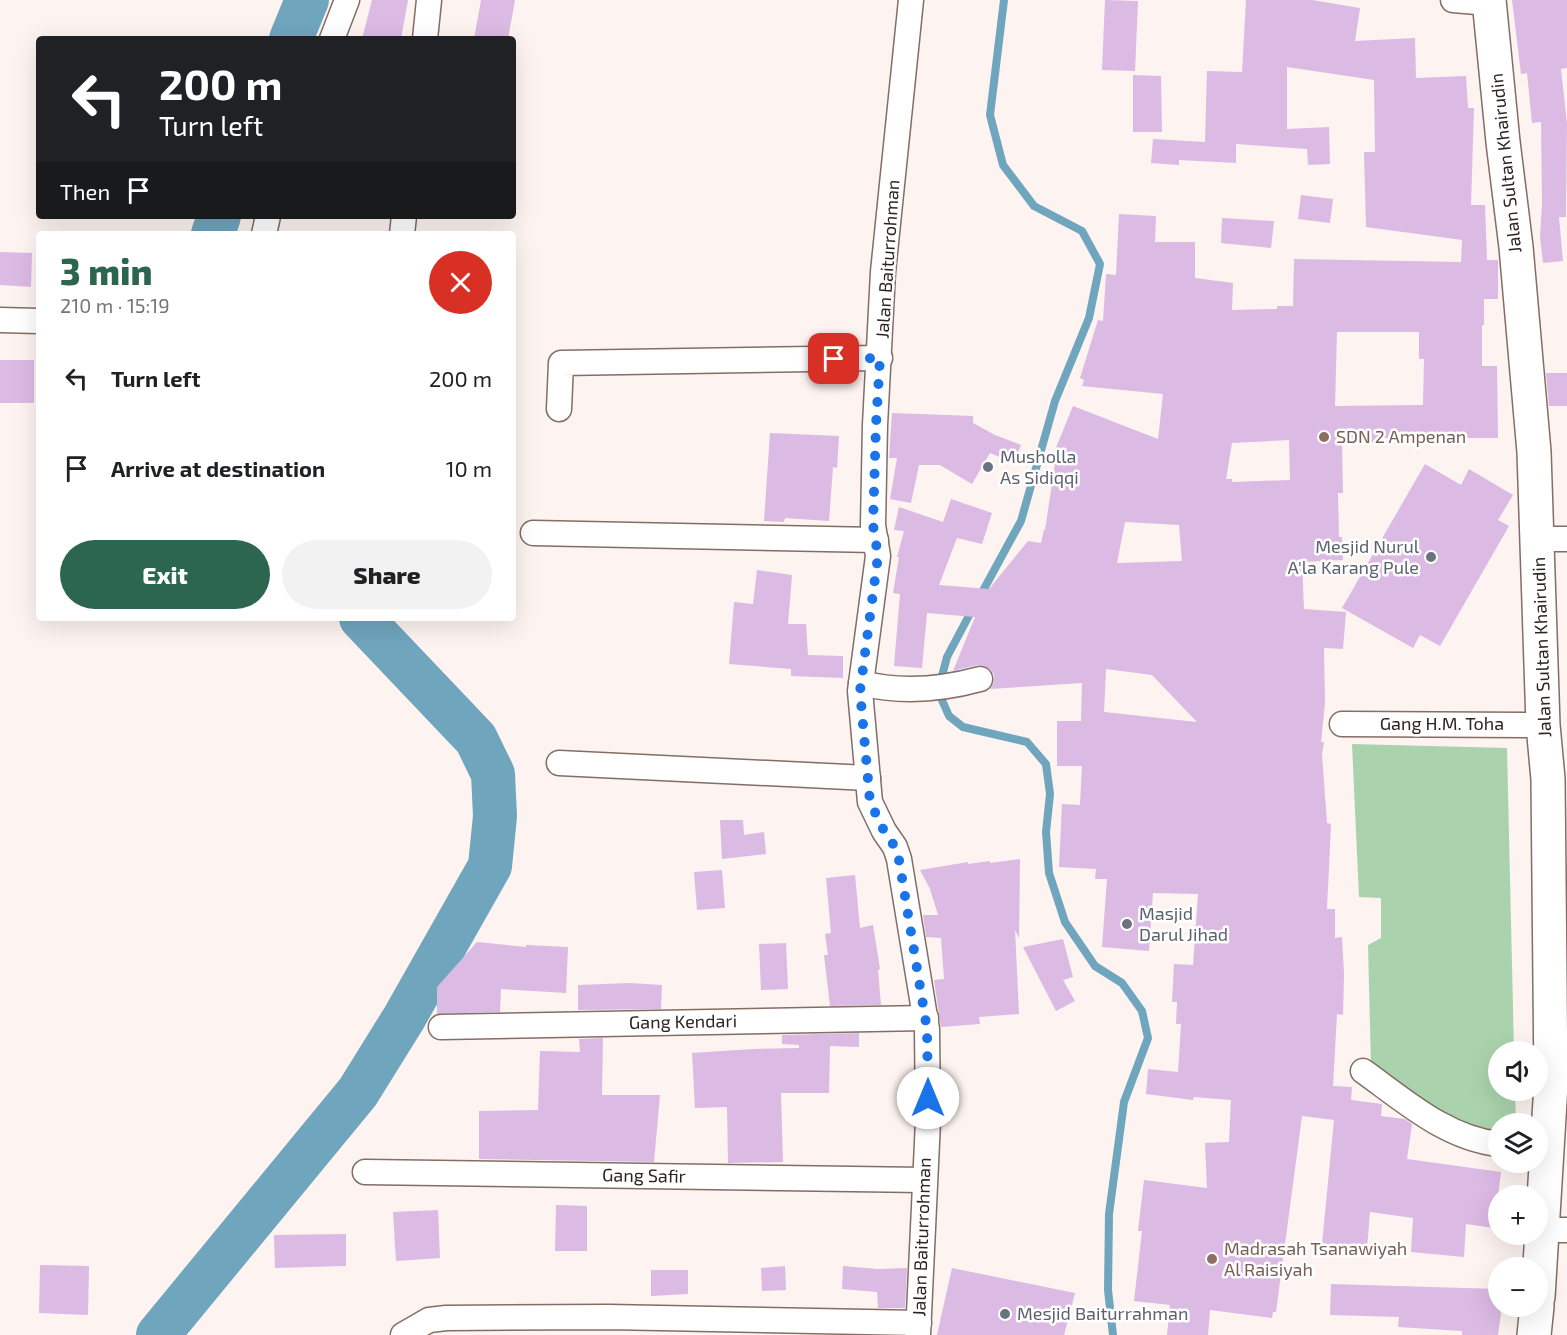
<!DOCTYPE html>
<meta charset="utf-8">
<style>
body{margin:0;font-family:"Exo 2",sans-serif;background:#f2f2f2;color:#202124;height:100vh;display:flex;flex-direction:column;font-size:22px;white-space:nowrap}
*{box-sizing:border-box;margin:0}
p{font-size:20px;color:#757577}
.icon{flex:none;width:33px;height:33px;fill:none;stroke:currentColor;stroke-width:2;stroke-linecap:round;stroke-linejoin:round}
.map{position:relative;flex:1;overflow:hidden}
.details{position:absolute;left:36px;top:231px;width:480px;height:390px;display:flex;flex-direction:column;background:#fff;border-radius:6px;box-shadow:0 6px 24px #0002}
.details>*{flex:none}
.guide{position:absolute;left:36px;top:36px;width:480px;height:183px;border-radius:6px;box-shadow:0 6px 24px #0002;background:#202124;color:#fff;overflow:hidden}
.controls{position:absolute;left:1488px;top:1041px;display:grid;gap:12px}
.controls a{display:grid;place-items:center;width:60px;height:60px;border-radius:50%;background:#fff;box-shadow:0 6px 24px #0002;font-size:30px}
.pin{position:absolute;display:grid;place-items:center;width:51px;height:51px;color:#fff;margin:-26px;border-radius:12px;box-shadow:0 3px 9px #0006}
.me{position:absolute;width:66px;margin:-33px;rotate:0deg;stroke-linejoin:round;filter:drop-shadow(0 0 4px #0008)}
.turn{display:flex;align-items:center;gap:21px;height:126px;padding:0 24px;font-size:27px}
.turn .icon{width:78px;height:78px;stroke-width:2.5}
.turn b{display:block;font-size:42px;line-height:51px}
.then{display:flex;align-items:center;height:57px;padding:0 24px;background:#0003;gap:12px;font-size:22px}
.round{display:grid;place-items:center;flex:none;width:63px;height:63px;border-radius:32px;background:#f2f2f2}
.head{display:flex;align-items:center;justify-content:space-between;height:102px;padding:0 24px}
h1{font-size:36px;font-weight:800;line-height:45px;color:#2c664e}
.cta{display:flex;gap:12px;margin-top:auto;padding:12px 24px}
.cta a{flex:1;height:69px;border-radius:36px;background:#2c664e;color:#fff;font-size:24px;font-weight:800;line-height:69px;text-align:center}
.cta a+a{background:#f2f2f2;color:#202124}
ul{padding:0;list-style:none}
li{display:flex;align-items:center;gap:18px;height:90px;padding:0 24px}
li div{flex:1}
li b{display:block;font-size:22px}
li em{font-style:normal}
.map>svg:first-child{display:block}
</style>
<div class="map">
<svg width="1567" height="1335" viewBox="0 0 1567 1335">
<rect width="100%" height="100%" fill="#fdf3f0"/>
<!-- green -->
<path fill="#aad3ad" d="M 1352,744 L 1507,748 L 1514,1051 L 1498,1052 L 1498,1090 L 1515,1091 L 1516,1123 L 1498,1124 L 1498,1140 L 1457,1133 L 1371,1066 L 1368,945 L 1381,938 L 1381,898 L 1359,897 Z"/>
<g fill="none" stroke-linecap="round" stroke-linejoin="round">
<!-- stream -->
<g stroke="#70a5be" stroke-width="8">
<path d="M 979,598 L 1021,521 L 1055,401 L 1089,318 L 1100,264 L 1082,231 L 1034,206 L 1003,165 L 990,115 L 1004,0"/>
<path d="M 973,608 L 947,657 L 938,691 L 949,716 L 963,727 L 1027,742 L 1046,764 L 1050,794 L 1046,832 L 1049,873 L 1065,922 L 1095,966 L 1122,983 L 1142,1011 L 1148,1038 L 1124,1102 L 1109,1214 L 1108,1290 L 1113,1335"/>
</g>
<!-- river -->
<g stroke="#70a5be" stroke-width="44">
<path d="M 291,39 L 307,0"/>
<path d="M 213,234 L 219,216"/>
<path d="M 158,1335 L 358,1092 L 404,1018 L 490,866 L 495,816 L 493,774 L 476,739 L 361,618"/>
</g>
</g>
<!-- building -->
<g fill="#dbbae4" fill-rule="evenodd">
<path d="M 372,0 L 408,0 L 401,39 L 362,39 Z"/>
<path d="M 481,0 L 515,0 L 508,39 L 474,39 Z"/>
<path d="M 1105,0 L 1138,1 L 1135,71 L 1102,70 Z"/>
<path d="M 1246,0 L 1312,0 L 1360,8 L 1355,41 L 1415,38 L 1416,78 L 1466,76 L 1468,108 L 1474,108 L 1471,205 L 1485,205 L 1487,260 L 1498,260 L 1498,299 L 1484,299 L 1484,325 L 1482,325 L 1482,366 L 1497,366 L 1498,438 L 1381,438 L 1388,442 L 1342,443 L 1343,493 L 1338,493 L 1339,537 L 1342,537 L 1343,560 L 1302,562 L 1304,609 L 1346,612 L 1343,649 L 1324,648 L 1325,703 L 1321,742 L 1324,742 L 1322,754 L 1327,823 L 1331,824 L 1327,909 L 1335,909 L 1335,938 L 1342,937 L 1344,974 L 1343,1015 L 1337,1014 L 1333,1086 L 1352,1087 L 1351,1100 L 1382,1104 L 1381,1116 L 1405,1119 L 1412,1124 L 1407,1159 L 1501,1172 L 1494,1228 L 1466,1224 L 1464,1257 L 1411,1252 L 1413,1218 L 1370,1212 L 1367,1248 L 1322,1244 L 1334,1120 L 1302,1116 L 1276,1312 L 1273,1312 L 1272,1318 L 1210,1310 L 1208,1335 L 1167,1335 L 1170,1305 L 1134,1301 L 1142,1231 L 1138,1231 L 1144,1180 L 1207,1188 L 1205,1143 L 1229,1142 L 1231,1100 L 1194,1097 L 1193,1100 L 1146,1094 L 1148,1069 L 1178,1072 L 1181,1024 L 1176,1024 L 1177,1002 L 1172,1002 L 1174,964 L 1193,965 L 1198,894 L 1153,893 L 1149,951 L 1102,947 L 1107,879 L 1095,879 L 1096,869 L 1059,867 L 1062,804 L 1080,805 L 1082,766 L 1057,766 L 1057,721 L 1081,721 L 1082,683 L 990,689 L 994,682 L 994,675 L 990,669 L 984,666 L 977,665 L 953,671 L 975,617 L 927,613 L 922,668 L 894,666 L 900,594 L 893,593 L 899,557 L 897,557 L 904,531 L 894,530 L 899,507 L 943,522 L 951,499 L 992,513 L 982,544 L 957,538 L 939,585 L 989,589 L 1028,541 L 1041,543 L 1044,529 L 1045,530 L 1056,457 L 1053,455 L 1073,406 L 1158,439 L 1163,394 L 1082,386 L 1084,380 L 1080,378 L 1098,320 L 1103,321 L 1106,274 L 1116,275 L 1119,214 L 1156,216 L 1155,242 L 1195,242 L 1195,278 L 1233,283 L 1232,310 L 1277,309 L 1277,306 L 1293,306 L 1294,259 L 1461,262 L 1462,240 L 1366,227 L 1364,152 L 1375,152 L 1374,80 L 1287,67 L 1287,129 L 1329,127 L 1330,164 L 1308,165 L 1307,149 L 1236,144 L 1236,163 L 1179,160 L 1179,165 L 1151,163 L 1153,139 L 1205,142 L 1207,71 L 1242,72 ZM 1337,332 L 1419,332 L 1419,359 L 1424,359 L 1423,405 L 1335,406 ZM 1289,440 L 1290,480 L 1232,482 L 1232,479 L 1226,479 L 1232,443 ZM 1125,522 L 1179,525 L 1182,561 L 1117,563 ZM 1106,669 L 1152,675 L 1197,722 L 1104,712 Z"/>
<path d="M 1512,0 L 1567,0 L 1567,68 L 1561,69 L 1567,123 L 1566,217 L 1559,217 L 1563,261 L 1543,263 L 1540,237 L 1542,204 L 1541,122 L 1532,123 L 1527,73 L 1521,74 Z"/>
<path d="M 1133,75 L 1161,76 L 1162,132 L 1133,132 Z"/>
<path d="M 1301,195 L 1333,199 L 1330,223 L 1298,219 Z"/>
<path d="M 1222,218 L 1274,221 L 1271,248 L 1221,243 Z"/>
<path d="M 0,252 L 32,253 L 31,287 L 0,285 Z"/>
<rect x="0" y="360" width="34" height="43"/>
<path d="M 1546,373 L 1567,373 L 1567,406 L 1549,406 Z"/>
<path d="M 892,413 L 973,416 L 973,423 L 995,435 L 1021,445 L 1014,463 L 990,453 L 972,484 L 940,465 L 919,465 L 911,503 L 890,499 L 897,458 L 889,458 Z"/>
<path d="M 770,433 L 839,436 L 837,468 L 833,467 L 829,521 L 785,518 L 784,522 L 764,521 Z"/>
<path d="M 1425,464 L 1461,485 L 1469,469 L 1513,495 L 1498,520 L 1509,526 L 1440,646 L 1420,635 L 1413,648 L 1342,608 Z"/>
<path d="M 757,570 L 792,575 L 788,624 L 806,624 L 808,655 L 843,656 L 843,678 L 791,676 L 791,669 L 729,664 L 734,602 L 753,604 Z"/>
<path d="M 720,820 L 743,820 L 744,835 L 764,832 L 766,854 L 722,859 Z"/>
<path d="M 1020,859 L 1019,938 L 1015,930 L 1019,1014 L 979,1017 L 980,1024 L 941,1027 L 934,980 L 944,979 L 941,938 L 926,937 L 923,915 L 938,915 L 930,889 L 920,870 L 968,862 L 968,864 L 990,861 L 990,863 Z"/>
<path d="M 722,870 L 725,908 L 697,910 L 694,872 Z"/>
<path d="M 855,875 L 860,928 L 873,925 L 880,969 L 878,970 L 881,1005 L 830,1006 L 824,955 L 828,955 L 825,934 L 831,933 L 826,878 Z"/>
<path d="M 1063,939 L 1073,977 L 1063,980 L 1075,1001 L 1056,1011 L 1023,947 Z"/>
<path d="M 477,942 L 526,947 L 526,945 L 568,947 L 566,993 L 501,989 L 500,1012 L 437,1014 L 437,987 Z"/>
<path d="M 786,943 L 788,989 L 761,990 L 759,944 Z"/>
<path d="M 629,983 L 662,985 L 661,1009 L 578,1010 L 578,985 Z"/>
<path d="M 859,1033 L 859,1047 L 830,1046 L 829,1093 L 781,1093 L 783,1162 L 728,1163 L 727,1107 L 695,1108 L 692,1053 L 753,1049 L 799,1048 L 799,1045 L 782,1044 L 782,1035 Z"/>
<path d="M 603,1038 L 602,1095 L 660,1095 L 654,1162 L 479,1159 L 479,1111 L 538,1110 L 540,1051 L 580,1052 L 579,1039 Z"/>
<path d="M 556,1205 L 587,1206 L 587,1251 L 555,1251 Z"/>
<path d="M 438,1210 L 440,1258 L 396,1261 L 393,1212 Z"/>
<path d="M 346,1234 L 346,1266 L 275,1268 L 274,1235 Z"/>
<path d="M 40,1265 L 89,1266 L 88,1315 L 39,1313 Z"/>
<path d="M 785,1266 L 786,1290 L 762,1291 L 761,1268 Z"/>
<path d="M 843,1266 L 878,1269 L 907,1268 L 905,1308 L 878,1308 L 877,1292 L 842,1289 Z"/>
<path d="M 952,1268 L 1075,1293 L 1064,1335 L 937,1335 Z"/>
<path d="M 651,1270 L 688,1270 L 688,1294 L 651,1296 Z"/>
<path d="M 1331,1284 L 1498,1289 L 1498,1306 L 1502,1306 L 1498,1335 L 1462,1335 L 1462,1331 L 1398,1327 L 1399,1317 L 1330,1315 Z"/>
</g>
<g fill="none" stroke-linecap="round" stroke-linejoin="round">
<!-- minor casing -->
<g stroke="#826e65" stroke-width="27">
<g id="minor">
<path d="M 911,0 L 883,272 L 875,425 L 873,525 L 878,556 L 860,691 L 870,802 L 884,831 L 895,847 L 899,859 L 927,1029 L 928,1121 L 918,1335"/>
<path d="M 1453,0 L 1489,3"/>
<path d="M 332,39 L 347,0"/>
<path d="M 425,39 L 429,0"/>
<path d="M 264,234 L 268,216"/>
<path d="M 402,234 L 404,216"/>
<path d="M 0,320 L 39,321"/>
<path d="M 559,409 L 561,363 L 880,358"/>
<path d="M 533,533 L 876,540"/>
<path d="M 1538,539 L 1567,539"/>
<path d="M 861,683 C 901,693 940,690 980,679"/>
<path d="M 1342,724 L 1543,725"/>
<path d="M 559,763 L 868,778"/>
<path d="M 441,1027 L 926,1018"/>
<path d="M 1363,1071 C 1405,1101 1446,1138 1498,1144"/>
<path d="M 365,1172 L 924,1180"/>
<path d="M 1541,1230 L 1567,1230"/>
<path d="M 403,1335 L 429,1320 L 446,1318 L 608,1317 L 919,1323"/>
</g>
</g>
<!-- secondary casing -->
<g stroke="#826e65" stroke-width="36">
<g id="secondary">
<path d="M 1489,0 L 1503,142 L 1516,247 L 1534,452 L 1543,725 L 1548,779 L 1551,1084 L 1538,1297"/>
<path d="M 1534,1335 L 1537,1306"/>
</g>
</g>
<!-- minor -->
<use href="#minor" stroke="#fff" stroke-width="24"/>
<!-- secondary -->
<use href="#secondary" stroke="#fff" stroke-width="33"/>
</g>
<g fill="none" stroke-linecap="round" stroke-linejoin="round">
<!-- route -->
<path stroke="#1a73e8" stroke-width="10" stroke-dasharray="0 18" d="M 834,359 L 880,358 L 876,425 L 873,525 L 878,556 L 860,691 L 870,802 L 884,831 L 895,847 L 899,860 L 927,1029 L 928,1098"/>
</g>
<!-- markers -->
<g fill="#8d6e63" stroke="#fff" stroke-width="2">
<circle cx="1324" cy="437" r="6"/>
<circle cx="1212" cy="1259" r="6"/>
</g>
<g fill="#6b7280" stroke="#fff" stroke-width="2">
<circle cx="988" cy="467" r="6"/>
<circle cx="1431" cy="557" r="6"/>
<circle cx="1127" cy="924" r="6"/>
<circle cx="1005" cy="1314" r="6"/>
</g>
<g text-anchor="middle" stroke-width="5" stroke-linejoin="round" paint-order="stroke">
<!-- street labels -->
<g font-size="18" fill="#2d2421" stroke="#fff">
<text transform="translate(1506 163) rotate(-96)" y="6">Jalan Sultan Khairudin</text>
<text transform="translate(888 259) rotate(-86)" y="6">Jalan Baiturrohman</text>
<text transform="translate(1542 647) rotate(-92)" y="6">Jalan Sultan Khairudin</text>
<text x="1442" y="730">Gang H.M. Toha</text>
<text transform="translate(683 1022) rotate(-1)" y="6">Gang Kendari</text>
<text transform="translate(644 1176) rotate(1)" y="6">Gang Safir</text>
<text transform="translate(922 1237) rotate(-88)" y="6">Jalan Baiturrohman</text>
</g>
<!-- education labels -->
<g font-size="18" fill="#785e54" stroke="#fff" text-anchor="start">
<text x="1336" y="443">SDN 2 Ampenan</text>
<text x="1224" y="1255">Madrasah Tsanawiyah<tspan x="1224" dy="21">Al Raisiyah</tspan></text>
</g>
<!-- worship labels -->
<g font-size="18" fill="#5b616d" stroke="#fff" text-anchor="start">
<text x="1000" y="463">Musholla<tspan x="1000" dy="21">As Sidiqqi</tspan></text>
<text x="1419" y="553" text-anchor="end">Mesjid Nurul<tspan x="1419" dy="21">A'la Karang Pule</tspan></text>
<text x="1139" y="920">Masjid<tspan x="1139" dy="21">Darul Jihad</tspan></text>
<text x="1017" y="1320">Mesjid Baiturrahman</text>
</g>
</g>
</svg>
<div class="controls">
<a><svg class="icon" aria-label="sound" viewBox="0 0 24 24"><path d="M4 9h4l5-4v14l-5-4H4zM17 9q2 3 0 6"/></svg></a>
<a><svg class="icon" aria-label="layers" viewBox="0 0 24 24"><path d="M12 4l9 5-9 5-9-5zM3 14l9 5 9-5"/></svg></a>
<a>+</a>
<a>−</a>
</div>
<div class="pin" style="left:834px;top:359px;background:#d93025"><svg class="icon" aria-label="arrive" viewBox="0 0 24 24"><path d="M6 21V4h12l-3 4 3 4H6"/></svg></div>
<svg class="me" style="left:928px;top:1098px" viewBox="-20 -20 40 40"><circle r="19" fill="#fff"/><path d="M0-13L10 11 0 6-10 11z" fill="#1a73e8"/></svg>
<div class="guide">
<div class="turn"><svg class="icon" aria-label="left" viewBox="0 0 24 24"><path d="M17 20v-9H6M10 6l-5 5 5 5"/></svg><div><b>200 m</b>Turn left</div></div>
<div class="then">Then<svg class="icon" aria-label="arrive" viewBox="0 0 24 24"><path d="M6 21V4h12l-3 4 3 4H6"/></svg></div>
</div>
<section class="details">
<div class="head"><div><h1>3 min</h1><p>210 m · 15:19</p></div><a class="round" style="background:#d93025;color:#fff"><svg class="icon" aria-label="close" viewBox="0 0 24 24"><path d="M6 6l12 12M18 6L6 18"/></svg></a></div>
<ul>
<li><svg class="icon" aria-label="left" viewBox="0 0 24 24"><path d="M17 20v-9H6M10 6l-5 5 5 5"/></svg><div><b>Turn left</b></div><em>200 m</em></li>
<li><svg class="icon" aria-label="arrive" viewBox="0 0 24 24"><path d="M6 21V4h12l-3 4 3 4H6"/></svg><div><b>Arrive at destination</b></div><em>10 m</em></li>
</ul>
<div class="cta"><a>Exit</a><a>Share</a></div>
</section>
</div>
